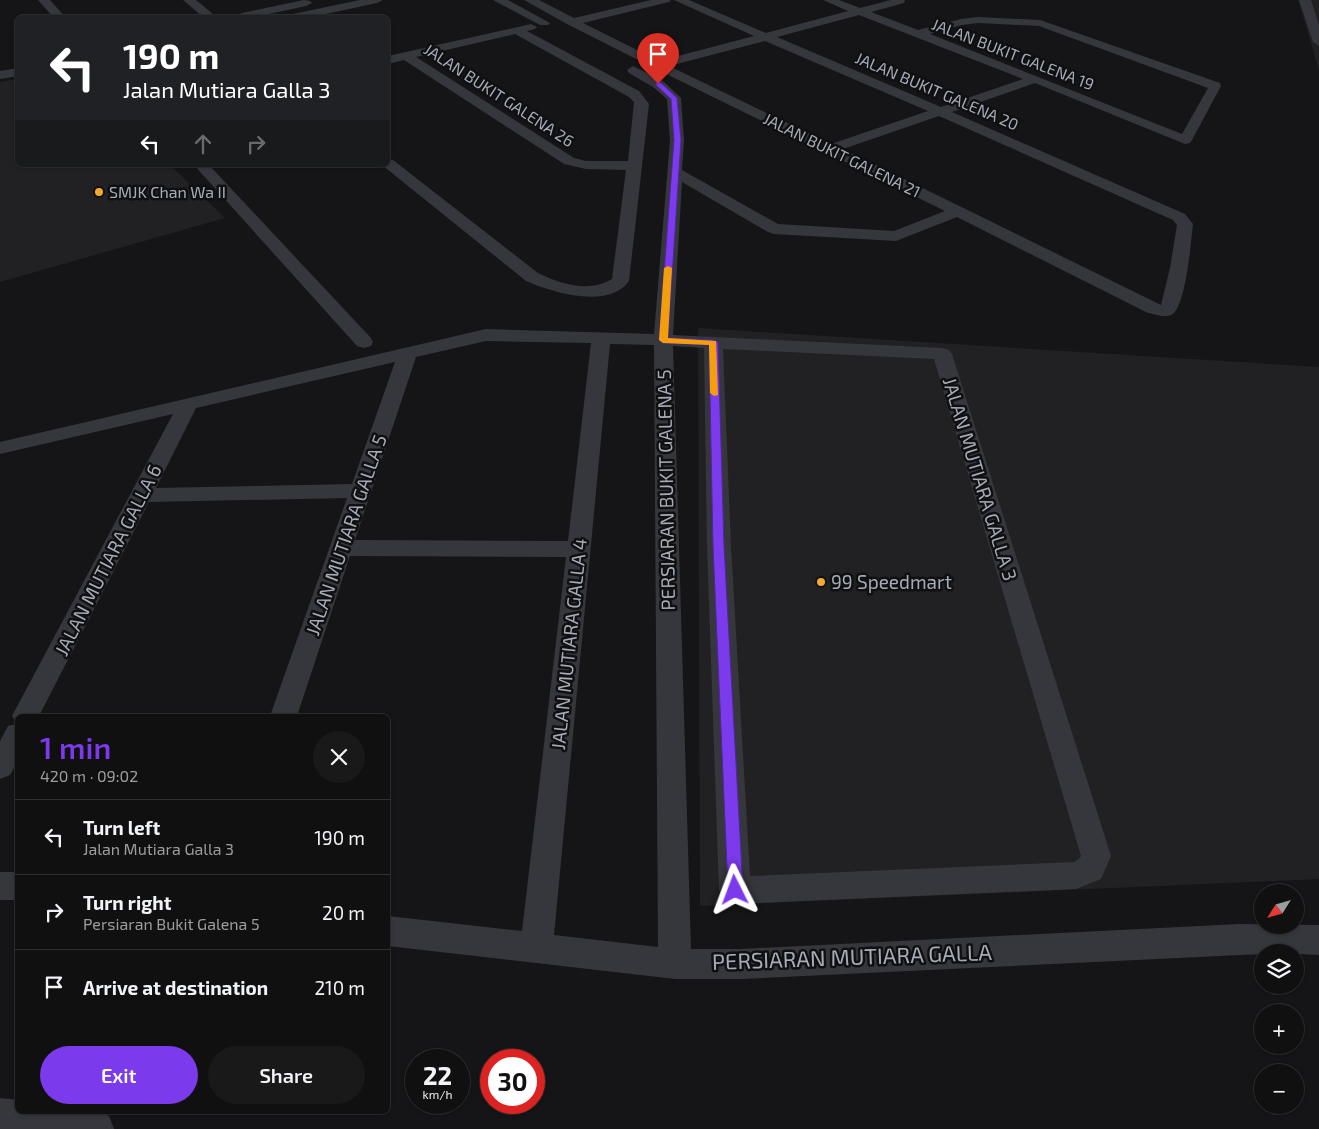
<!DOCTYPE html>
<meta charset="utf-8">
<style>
body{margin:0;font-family:"Exo 2",sans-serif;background:#19191a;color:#f1f3f6;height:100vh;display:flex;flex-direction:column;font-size:19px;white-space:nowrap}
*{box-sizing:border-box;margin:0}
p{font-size:16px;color:#9c9d9f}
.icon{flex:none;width:28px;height:28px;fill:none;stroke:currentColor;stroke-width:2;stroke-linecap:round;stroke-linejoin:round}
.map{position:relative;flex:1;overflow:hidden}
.details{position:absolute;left:15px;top:714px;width:375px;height:400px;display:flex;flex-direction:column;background:#101011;border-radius:8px;box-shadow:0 1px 4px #0004,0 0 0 1px #303031}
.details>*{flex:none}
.banner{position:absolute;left:15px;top:15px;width:375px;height:152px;border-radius:8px;box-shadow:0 1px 4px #0004,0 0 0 1px #303031;background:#202124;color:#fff;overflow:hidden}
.needle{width:32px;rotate:233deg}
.controls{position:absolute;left:1254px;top:884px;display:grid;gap:10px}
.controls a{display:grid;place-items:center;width:50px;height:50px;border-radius:50%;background:#101011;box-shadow:0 1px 4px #0004,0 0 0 1px #303031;font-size:25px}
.speed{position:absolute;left:405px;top:1049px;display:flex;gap:10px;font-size:25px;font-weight:700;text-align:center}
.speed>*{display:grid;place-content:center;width:65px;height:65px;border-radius:50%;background:#101011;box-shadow:0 1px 4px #0004,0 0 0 1px #303031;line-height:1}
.speed small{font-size:12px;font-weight:400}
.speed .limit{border:8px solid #d22;background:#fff;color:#111}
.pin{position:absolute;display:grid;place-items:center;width:42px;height:42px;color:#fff;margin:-51px -21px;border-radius:50% 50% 50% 0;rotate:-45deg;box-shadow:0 0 5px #0007}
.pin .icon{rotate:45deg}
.me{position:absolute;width:55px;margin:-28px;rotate:357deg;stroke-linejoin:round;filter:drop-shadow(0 0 4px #0008)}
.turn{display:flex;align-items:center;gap:18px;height:105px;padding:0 25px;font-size:22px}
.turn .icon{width:65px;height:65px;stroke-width:2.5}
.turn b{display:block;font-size:35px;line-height:42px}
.lanes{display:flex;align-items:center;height:48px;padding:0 25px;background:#0003;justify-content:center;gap:25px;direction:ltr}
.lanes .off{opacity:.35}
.round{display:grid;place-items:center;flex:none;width:52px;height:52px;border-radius:26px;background:#19191a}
.headline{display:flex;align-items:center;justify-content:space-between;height:85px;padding:0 25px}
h1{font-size:30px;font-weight:600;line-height:38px;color:#7c3aed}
.button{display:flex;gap:10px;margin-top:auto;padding:10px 25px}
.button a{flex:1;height:58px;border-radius:30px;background:#7c3aed;color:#fff;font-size:20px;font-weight:600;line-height:58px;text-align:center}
.button a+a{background:#19191a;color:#f1f3f6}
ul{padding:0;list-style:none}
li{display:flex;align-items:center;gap:15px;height:75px;padding:0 25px;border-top:1px solid #303031}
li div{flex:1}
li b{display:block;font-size:19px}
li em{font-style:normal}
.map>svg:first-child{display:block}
</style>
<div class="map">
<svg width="1319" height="1129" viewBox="0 0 1319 1129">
<rect width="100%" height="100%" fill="#151517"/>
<!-- built -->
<g fill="#212124">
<path d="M 1298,0 L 1319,0 L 1319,70 Z"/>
<path d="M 17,79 L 18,165 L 170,165 L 225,218 L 0,282 L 0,82 Z"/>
<path d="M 698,328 L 1319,367 L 1319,879 L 700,906 Z"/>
</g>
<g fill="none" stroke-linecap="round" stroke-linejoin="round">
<!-- minor -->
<g fill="#36373c" fill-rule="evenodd">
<path d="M 38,0 L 50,0 L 66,18 L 54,18 Z"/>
<path d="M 183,0 L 196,0 L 213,14 L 222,18 L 204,18 Z"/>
<path d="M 304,0 L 310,1 L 312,3 L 306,6 L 251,18 L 236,16 L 242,13 Z"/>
<path d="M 360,0 L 383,0 L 377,3 L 307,18 L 283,18 L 288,15 Z"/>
<path d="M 493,0 L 508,0 L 550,23 L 548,25 L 540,25 Z"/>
<path d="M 524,0 L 539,0 L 574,18 L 651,0 L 671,0 L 669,2 L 583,23 L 659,61 L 754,36 L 674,0 L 689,0 L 766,33 L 848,11 L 823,0 L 839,0 L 860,8 L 891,0 L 905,0 L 904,3 L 871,12 L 918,30 L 961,19 L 978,17 L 1040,20 L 1220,83 L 1221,86 L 1192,140 L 1190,143 L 1185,144 L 1035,83 L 952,112 L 1185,214 L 1193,224 C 1191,240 1186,309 1171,315 C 1164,318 1154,314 1148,313 L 957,217 L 896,241 L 774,234 L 768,232 L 682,182 L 673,335 L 942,348 L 949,350 L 952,354 L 1111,856 L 1101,879 L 1076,889 L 735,904 L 724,900 L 719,890 L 707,546 L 704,348 L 673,346 L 691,949 L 741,949 L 1239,924 L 1319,925 L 1319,955 L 1262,952 L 1262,954 L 741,979 L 675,979 L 388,946 L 388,916 L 522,931 L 566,557 L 350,556 L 297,716 L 270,716 L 347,498 L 149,502 L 39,716 L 18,716 L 18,761 L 10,775 L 0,779 L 0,741 L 8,726 L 17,724 L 12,716 L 173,414 L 0,454 L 0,442 L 486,329 L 654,334 L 670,140 L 667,99 L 653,87 L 629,73 L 627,70 L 633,66 L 663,81 L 681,98 L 684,140 L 682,170 L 778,224 L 894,231 L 945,211 L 656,69 L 647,70 L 645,67 L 646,64 L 567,24 ZM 859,15 L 1023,79 L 941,107 L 777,37 ZM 978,23 L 1039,26 L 1208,88 L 1182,134 L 930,34 L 962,25 ZM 765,41 L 928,111 L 831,144 L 669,66 ZM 939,116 L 1173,220 L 1177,225 L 1170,268 L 1161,305 L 843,149 ZM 486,341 L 591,343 L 568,541 L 355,540 L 416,357 ZM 610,344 L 654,345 L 658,947 L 554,935 ZM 723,349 L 934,359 L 1081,856 L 1079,859 L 1074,862 L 750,876 L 731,546 ZM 395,362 L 352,484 L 156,488 L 196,408 Z"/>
<path d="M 1299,0 L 1311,0 L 1319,25 L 1319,46 L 1313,42 Z"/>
<path d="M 531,24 L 537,27 L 535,29 L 527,31 L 639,91 L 649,104 L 629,281 C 609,310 551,292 526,281 L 382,165 L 388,165 L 388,159 L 393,160 L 538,273 C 560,284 589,293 612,279 L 626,170 L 586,169 L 564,164 L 404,60 L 388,64 L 388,56 ZM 515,34 L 629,97 L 634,102 L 628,161 L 586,161 L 574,158 L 416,57 Z"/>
<path d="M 18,68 L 18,76 L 0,79 L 0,71 Z"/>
<path d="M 194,165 L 209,165 L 371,338 L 373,342 L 371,346 L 364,348 L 357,346 Z"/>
<rect x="0" y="872" width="18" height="28"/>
<path d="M 0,1098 L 18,1100 L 18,1111 L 97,1111 L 109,1116 L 114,1129 L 0,1129 Z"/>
</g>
</g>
<!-- route -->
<path fill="#7c3aed" stroke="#51269a" d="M 656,82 L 660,82 L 677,98 L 681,140 L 668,338 L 713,340 L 718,342 L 724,546 L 743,890 L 741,895 L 735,897 L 730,895 L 728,890 L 713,546 L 709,345 L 663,343 L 659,340 L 674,140 L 671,99 L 656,85 Z"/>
<!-- slow -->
<path fill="#f59e0b" d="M 668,266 L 672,268 L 668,338 L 716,341 L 718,395 L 714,396 L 710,393 L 709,345 L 663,343 L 659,340 L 664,268 Z"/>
<!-- markers -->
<g fill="#f4aa2f" stroke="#101012" stroke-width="2">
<circle cx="99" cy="192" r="5"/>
<circle cx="821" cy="582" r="5"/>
</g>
<g text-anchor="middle" stroke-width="5" stroke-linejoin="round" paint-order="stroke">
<!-- far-street labels -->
<g font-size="16" fill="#a6acb7" stroke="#101012">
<text transform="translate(1013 54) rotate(21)" y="6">JALAN BUKIT GALENA 19</text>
<text transform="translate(937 91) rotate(23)" y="6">JALAN BUKIT GALENA 20</text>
<text transform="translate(499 95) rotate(33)" y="6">JALAN BUKIT GALENA 26</text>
<text transform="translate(842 155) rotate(26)" y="6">JALAN BUKIT GALENA 21</text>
</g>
<!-- far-poi labels -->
<g font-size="16" fill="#a6acb7" stroke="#101012" text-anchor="start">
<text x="109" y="198">SMJK Chan Wa II</text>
</g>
<!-- street labels -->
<g font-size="19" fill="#a6acb7" stroke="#101012">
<text transform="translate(980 479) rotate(73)" y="7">JALAN MUTIARA GALLA 3</text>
<text transform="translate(666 490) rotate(-91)" y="7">PERSIARAN BUKIT GALENA 5</text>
<text transform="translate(346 535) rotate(-71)" y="7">JALAN MUTIARA GALLA 5</text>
<text transform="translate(108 560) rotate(-63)" y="7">JALAN MUTIARA GALLA 6</text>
<text transform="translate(569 644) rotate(-84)" y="7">JALAN MUTIARA GALLA 4</text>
</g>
<!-- poi labels -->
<g font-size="19" fill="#a6acb7" stroke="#101012" text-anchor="start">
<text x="831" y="589">99 Speedmart</text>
</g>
<!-- near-street labels -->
<g font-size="22" fill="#a6acb7" stroke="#101012">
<text transform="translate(852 957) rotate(-2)" y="8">PERSIARAN MUTIARA GALLA</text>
</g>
</g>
</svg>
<div class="controls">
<a><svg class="needle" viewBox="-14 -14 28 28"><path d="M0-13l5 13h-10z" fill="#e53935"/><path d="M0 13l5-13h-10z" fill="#9c9d9f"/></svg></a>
<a><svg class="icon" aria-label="layers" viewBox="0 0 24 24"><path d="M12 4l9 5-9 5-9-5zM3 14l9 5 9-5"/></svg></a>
<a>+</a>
<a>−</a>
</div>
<div class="speed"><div>22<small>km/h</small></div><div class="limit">30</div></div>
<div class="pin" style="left:658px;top:84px;background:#d93025"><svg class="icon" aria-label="arrive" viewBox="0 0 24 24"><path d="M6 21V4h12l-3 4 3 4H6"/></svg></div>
<svg class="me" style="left:735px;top:890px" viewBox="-20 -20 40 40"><path d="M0-17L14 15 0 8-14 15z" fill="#7c3aed" stroke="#fff" stroke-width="4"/></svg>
<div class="banner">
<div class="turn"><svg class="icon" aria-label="left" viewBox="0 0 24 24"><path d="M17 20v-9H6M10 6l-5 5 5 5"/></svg><div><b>190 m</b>Jalan Mutiara Galla 3</div></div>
<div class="lanes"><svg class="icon" aria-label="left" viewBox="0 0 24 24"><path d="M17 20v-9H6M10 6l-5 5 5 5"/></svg><svg class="icon off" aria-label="ahead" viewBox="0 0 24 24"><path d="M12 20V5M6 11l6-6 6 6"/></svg><svg class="icon off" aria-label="right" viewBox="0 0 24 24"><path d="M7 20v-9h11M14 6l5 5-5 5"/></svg></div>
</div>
<section class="details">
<div class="headline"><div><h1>1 min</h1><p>420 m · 09:02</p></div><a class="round"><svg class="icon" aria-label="close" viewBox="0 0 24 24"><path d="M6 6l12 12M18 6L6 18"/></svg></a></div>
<ul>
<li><svg class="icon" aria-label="left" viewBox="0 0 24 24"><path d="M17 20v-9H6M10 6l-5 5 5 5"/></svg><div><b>Turn left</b><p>Jalan Mutiara Galla 3</p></div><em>190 m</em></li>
<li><svg class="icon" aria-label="right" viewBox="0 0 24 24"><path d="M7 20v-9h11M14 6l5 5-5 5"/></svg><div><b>Turn right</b><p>Persiaran Bukit Galena 5</p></div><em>20 m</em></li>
<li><svg class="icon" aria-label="arrive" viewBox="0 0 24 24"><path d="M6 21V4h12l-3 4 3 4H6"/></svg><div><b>Arrive at destination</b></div><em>210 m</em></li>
</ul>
<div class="button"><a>Exit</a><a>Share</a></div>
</section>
</div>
